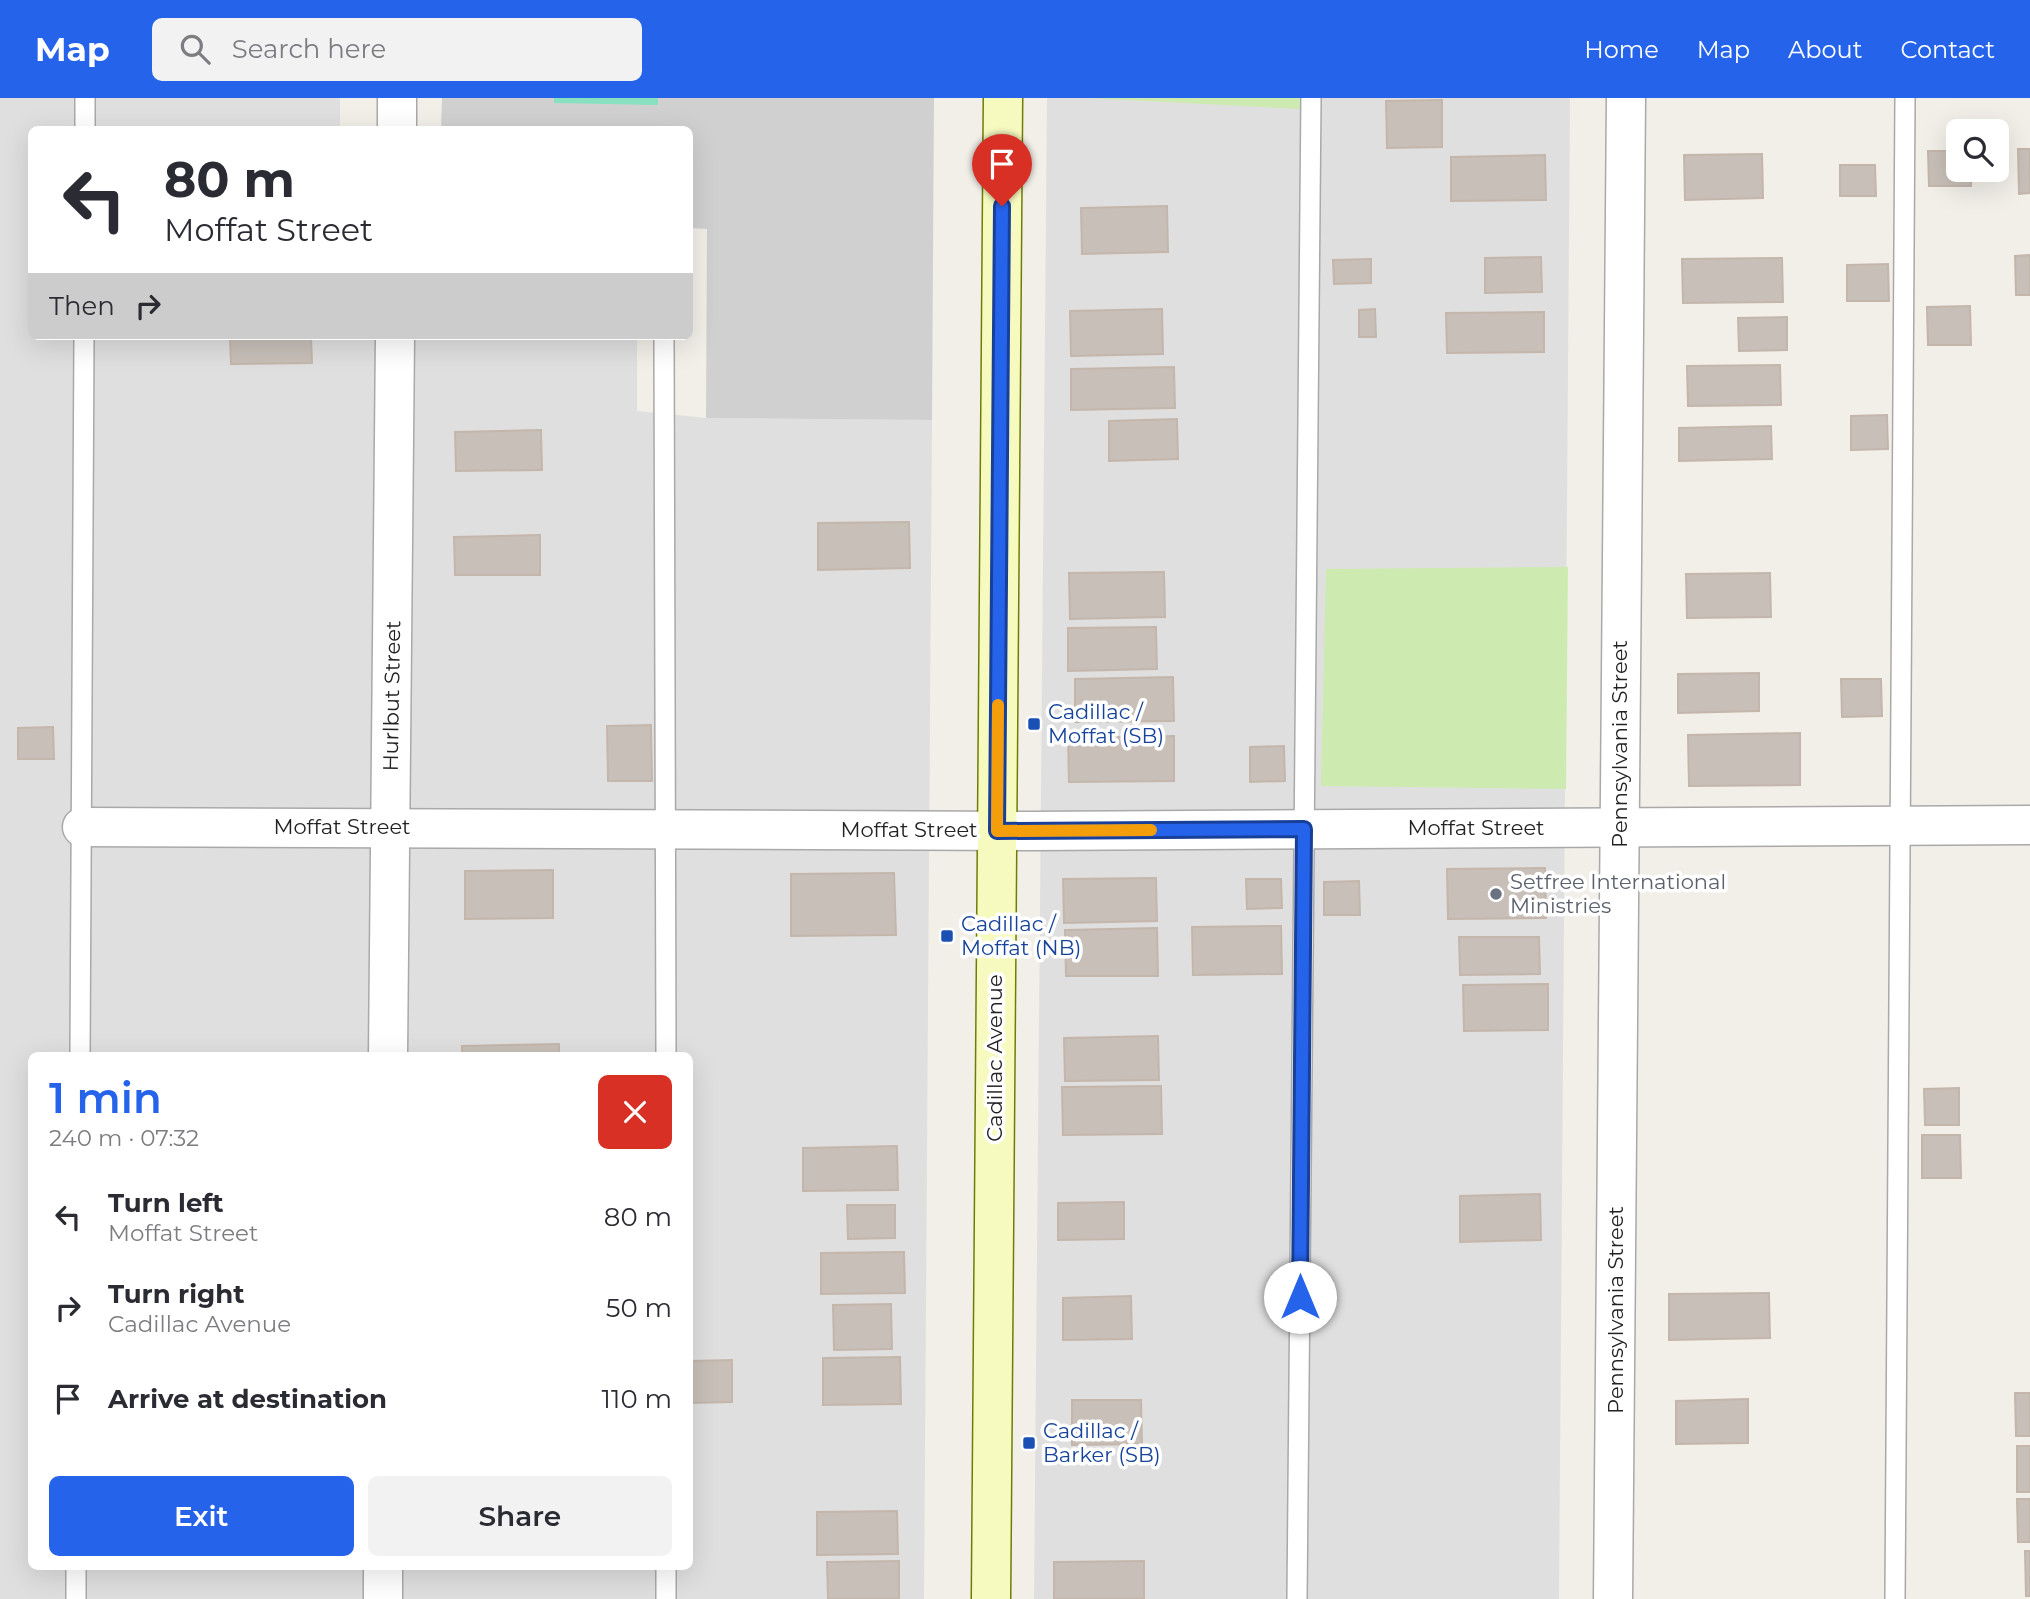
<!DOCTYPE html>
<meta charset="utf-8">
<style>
body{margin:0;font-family:Montserrat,sans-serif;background:#f2f2f3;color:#2b2b33;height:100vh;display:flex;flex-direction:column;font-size:26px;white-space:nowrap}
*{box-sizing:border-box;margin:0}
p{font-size:23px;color:#7c7c81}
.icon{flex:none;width:38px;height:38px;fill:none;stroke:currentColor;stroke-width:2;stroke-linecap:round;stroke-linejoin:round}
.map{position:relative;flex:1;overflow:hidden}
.drawer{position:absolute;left:28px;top:954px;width:665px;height:518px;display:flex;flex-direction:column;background:#fff;border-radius:10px;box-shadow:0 7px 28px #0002}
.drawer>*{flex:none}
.hud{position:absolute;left:28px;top:28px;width:665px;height:214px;border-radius:10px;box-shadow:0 7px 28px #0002;background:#fff;color:#2b2b33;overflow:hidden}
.controls{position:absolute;left:1946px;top:21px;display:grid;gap:14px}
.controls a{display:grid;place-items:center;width:63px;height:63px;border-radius:10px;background:#fff;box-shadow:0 7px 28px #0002;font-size:35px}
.pin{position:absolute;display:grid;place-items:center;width:60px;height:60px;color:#fff;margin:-72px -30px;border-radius:50% 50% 50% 0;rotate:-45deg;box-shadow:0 0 7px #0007}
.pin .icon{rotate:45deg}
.me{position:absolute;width:77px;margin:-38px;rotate:0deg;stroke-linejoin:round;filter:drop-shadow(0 0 5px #0008)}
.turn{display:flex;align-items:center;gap:24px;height:147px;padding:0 21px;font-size:32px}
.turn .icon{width:91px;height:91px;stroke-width:2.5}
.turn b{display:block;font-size:49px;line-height:60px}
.then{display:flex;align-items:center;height:66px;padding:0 21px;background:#0003;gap:14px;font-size:26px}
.round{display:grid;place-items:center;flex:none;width:74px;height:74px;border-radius:10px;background:#f2f2f3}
.overview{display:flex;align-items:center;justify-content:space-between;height:119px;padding:0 21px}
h1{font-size:42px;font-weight:600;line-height:52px;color:#2563eb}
.action{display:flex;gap:14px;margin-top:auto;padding:14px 21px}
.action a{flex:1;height:80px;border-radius:10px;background:#2563eb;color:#fff;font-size:28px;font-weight:600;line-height:80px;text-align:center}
.action a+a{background:#f2f2f3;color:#2b2b33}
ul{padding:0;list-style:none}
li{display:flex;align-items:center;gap:21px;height:91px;padding:0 21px}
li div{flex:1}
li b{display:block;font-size:26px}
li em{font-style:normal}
header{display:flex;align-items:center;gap:42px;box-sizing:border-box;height:98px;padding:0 35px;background:#2563eb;color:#fff}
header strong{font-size:33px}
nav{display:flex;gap:38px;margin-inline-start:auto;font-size:24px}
.search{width:490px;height:63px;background:#f2f2f3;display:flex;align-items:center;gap:18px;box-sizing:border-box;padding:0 24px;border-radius:10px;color:#7c7c81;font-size:26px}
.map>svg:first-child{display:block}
</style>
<header>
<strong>Map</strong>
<div class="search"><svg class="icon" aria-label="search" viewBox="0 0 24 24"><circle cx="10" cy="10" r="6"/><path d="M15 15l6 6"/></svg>Search here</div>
<nav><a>Home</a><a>Map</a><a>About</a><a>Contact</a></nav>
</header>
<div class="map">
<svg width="2030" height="1501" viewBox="0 0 2030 1501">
<rect width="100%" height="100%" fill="#f2efe9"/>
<!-- residential -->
<g fill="#e0dfdf" fill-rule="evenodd">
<path d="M 0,0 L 340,0 L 340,31 L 32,32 L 32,238 L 637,238 L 637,313 L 706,320 L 932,322 L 924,1501 L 0,1501 ZM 32,957 L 690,957 L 690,1468 L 32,1468 Z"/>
<path d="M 1047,0 L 1570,0 L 1559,1501 L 1034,1501 Z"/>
</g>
<!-- religious -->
<path fill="#d0d0d0" d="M 442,0 L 934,0 L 932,322 L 706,320 L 707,131 L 690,130 L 690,32 L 441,32 Z"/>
<!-- grass -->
<g fill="#cdebb0">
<path d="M 1088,0 L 1300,0 L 1300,11 Z"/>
<path d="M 1568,469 L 1566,691 L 1321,688 L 1326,471 Z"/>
</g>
<!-- pitch -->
<path fill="#88e0be" d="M 554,0 L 658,0 L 658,7 L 554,5 Z"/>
<!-- building -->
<g fill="#c7bfb8" stroke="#c4b6ab" stroke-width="2">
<path d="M 1442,2 L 1442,49 L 1387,50 L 1386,3 Z"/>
<path d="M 2018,51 L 2030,51 L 2030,95 L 2019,96 Z"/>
<path d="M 1928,53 L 1958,53 L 1958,72 L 1971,72 L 1971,88 L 1929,88 Z"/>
<path d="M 1762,56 L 1763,100 L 1685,102 L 1684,57 Z"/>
<path d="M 1545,57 L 1546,102 L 1451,103 L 1451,59 Z"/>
<path d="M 1840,67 L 1875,67 L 1876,98 L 1840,98 Z"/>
<path d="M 1167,108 L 1168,154 L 1082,156 L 1081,110 Z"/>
<path d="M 2030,157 L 2030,197 L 2016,197 L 2015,158 Z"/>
<path d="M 1541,159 L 1542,194 L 1485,195 L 1485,160 Z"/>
<path d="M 1782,160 L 1783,204 L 1683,205 L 1682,161 Z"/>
<path d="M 1371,161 L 1371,185 L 1334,186 L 1333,162 Z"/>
<path d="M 1888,166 L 1889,203 L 1847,203 L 1847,167 Z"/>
<path d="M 1970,208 L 1971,247 L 1928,247 L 1927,209 Z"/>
<path d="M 1162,211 L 1163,256 L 1071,258 L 1070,213 Z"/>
<path d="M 1375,211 L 1376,239 L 1359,239 L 1359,212 Z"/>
<path d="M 1544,214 L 1544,254 L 1447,255 L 1446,215 Z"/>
<path d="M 1787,219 L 1787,252 L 1739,253 L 1738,220 Z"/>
<path d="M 102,238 L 135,238 L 135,240 L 102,241 Z"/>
<path d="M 230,238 L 311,238 L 312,265 L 231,266 Z"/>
<path d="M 1780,267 L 1781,307 L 1688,308 L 1687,268 Z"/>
<path d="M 1174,269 L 1175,310 L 1071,312 L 1071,271 Z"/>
<path d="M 1887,317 L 1888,351 L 1851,352 L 1851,318 Z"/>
<path d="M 1177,321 L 1178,361 L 1109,363 L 1109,323 Z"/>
<path d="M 1771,328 L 1772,361 L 1679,363 L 1679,330 Z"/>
<path d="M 541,332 L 542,372 L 456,373 L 455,334 Z"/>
<path d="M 909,424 L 910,470 L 818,472 L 818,425 Z"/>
<path d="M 540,437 L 540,477 L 455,477 L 454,439 Z"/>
<path d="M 1164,474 L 1165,519 L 1070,521 L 1069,475 Z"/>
<path d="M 1770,475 L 1771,519 L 1687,520 L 1686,476 Z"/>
<path d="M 1156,529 L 1157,571 L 1068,573 L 1068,530 Z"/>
<path d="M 1759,575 L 1759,613 L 1678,615 L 1678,576 Z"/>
<path d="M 1173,579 L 1174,623 L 1075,624 L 1075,581 Z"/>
<path d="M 1841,581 L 1881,581 L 1882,618 L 1842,619 Z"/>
<path d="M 651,627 L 652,683 L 608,683 L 607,628 Z"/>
<path d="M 53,629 L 54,661 L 18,661 L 18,630 Z"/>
<path d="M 1800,635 L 1800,687 L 1689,688 L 1688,637 Z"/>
<path d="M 1174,638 L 1174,683 L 1069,684 L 1068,640 Z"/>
<path d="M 1284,648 L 1285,683 L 1250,684 L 1250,649 Z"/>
<path d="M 1545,770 L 1546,820 L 1448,821 L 1447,771 Z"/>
<path d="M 553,772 L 553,820 L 465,821 L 465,773 Z"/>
<path d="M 894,775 L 896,837 L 791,838 L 791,776 Z"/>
<path d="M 1156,780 L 1157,823 L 1064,825 L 1063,781 Z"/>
<path d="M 1246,781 L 1281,781 L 1282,810 L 1247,811 Z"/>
<path d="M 1359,783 L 1360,817 L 1324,817 L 1324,784 Z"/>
<path d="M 1281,828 L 1282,876 L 1193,877 L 1192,829 Z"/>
<path d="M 1157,830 L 1158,878 L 1066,878 L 1065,832 Z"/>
<path d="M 1459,839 L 1539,839 L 1540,876 L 1460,877 Z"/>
<path d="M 1548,886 L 1548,932 L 1464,933 L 1463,887 Z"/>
<path d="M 1158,938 L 1159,982 L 1065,983 L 1064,940 Z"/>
<path d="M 559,946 L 559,957 L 462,957 L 462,948 Z"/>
<path d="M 1161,988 L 1162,1036 L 1063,1037 L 1062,989 Z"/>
<path d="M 1959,990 L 1959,1027 L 1925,1027 L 1924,991 Z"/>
<path d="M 1922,1037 L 1960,1037 L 1961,1080 L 1922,1080 Z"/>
<path d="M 897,1048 L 898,1092 L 803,1093 L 803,1050 Z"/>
<path d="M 1540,1096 L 1541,1142 L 1460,1144 L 1460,1098 Z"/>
<path d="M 1124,1104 L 1124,1141 L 1058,1142 L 1058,1105 Z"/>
<path d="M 847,1107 L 895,1107 L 895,1140 L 848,1141 Z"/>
<path d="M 904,1154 L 905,1195 L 821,1196 L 821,1155 Z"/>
<path d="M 1769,1195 L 1770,1240 L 1669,1242 L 1669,1196 Z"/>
<path d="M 1131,1198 L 1132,1241 L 1063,1242 L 1063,1200 Z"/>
<path d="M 891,1206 L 892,1251 L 834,1252 L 833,1207 Z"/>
<path d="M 900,1259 L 901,1306 L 823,1307 L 823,1260 Z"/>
<path d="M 732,1262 L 732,1304 L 690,1305 L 690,1263 Z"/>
<path d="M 2015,1295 L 2030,1295 L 2030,1338 L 2016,1338 Z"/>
<path d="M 1748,1301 L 1748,1345 L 1676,1346 L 1676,1303 Z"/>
<path d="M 1072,1302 L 1141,1302 L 1142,1346 L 1072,1347 Z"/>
<rect x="2017" y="1348" width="13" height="46"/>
<path d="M 2017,1401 L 2030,1401 L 2030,1444 L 2018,1444 Z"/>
<path d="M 897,1413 L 898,1456 L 817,1457 L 817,1414 Z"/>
<path d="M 2025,1453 L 2030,1453 L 2030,1498 L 2026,1498 Z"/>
<path d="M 899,1463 L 899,1501 L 828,1501 L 827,1464 Z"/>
<path d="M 1144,1463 L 1144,1501 L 1054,1501 L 1054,1464 Z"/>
</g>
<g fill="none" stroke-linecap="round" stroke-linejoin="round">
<!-- service casing -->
<g stroke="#a9a9a9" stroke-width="22">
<g id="service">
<path d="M 85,32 L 85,0"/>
<path d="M 664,238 L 666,957"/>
<path d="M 80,957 L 84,238"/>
<path d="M 666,1468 L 666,1501"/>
<path d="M 76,1501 L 76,1468"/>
<path d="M 1297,1501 L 1311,0"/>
<path d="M 1895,1501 L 1905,0"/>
</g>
</g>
<!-- minor casing -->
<g stroke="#a9a9a9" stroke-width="41">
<g id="minor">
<path d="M 397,32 L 397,0"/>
<path d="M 82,729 L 1032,733 L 2030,727"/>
<path d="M 388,957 L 395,238"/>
<path d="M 383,1501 L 383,1468"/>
<path d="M 1613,1501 L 1626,0"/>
</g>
</g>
<!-- secondary casing -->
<g stroke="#707d05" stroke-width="41">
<path id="secondary" d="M 991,1501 L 1003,0"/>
</g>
<!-- service -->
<use href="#service" stroke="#fff" stroke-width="19"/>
<!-- minor -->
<use href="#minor" stroke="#fff" stroke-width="38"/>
<!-- secondary -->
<use href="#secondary" stroke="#f7fabf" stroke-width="38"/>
</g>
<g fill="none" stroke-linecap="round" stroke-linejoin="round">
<!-- route casing -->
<g stroke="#184099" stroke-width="18">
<path id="route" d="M 1002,108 L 997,733 L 1304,731 L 1300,1199"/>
</g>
<!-- route -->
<use href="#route" stroke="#2563eb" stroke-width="12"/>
<!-- slow -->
<path stroke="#f59e0b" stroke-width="12" d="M 998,607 L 997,733 L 1151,732"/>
</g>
<!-- markers -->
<g fill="#1a4fb4" stroke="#fff" stroke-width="2.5">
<rect x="1027" y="619" width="14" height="14" rx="3.5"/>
<rect x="940" y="831" width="14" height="14" rx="3.5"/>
<rect x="1022" y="1338" width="14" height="14" rx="3.5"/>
</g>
<circle fill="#6b7280" stroke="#fff" stroke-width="2.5" cx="1496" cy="796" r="7"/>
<g text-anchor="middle" stroke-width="7" stroke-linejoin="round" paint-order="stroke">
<!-- street labels -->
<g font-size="21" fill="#222" stroke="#fff">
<text transform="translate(392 598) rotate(-89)" y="7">Hurlbut Street</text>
<text transform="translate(1620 646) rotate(-90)" y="7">Pennsylvania Street</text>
<text x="342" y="736">Moffat Street</text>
<text x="1476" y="737">Moffat Street</text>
<text x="909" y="739">Moffat Street</text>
<text transform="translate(995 960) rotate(-90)" y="7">Cadillac Avenue</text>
<text transform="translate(1616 1212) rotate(-90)" y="7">Pennsylvania Street</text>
</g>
<!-- transit labels -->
<g font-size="21" fill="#164399" stroke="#fff" text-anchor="start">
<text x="1048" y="621">Cadillac /<tspan x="1048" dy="24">Moffat (SB)</tspan></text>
<text x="961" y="833">Cadillac /<tspan x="961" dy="24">Moffat (NB)</tspan></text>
<text x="1043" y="1340">Cadillac /<tspan x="1043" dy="24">Barker (SB)</tspan></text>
</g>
<!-- worship labels -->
<g font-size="21" fill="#5b616d" stroke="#fff" text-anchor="start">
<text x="1510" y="791">Setfree International<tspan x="1510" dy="24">Ministries</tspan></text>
</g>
</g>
</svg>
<div class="controls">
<a><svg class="icon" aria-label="search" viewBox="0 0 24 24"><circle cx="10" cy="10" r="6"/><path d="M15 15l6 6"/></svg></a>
</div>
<div class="pin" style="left:1002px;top:108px;background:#d93025"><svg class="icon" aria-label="arrive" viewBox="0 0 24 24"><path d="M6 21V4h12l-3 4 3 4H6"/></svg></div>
<svg class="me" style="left:1300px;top:1199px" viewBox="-20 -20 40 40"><circle r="19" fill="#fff"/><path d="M0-13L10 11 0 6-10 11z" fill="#2563eb"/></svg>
<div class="hud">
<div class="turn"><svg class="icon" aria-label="left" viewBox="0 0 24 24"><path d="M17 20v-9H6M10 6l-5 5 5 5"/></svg><div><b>80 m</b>Moffat Street</div></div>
<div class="then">Then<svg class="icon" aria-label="right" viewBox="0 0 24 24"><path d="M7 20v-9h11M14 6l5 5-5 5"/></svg></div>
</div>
<section class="drawer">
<div class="overview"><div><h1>1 min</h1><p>240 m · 07:32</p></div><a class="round" style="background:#d93025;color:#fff"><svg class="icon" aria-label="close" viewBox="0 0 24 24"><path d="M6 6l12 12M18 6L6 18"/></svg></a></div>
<ul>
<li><svg class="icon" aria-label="left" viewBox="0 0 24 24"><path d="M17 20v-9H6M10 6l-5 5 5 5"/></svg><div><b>Turn left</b><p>Moffat Street</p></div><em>80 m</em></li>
<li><svg class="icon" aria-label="right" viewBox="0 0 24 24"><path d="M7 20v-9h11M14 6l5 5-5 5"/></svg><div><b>Turn right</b><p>Cadillac Avenue</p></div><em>50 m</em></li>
<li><svg class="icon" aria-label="arrive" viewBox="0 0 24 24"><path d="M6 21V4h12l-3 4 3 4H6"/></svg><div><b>Arrive at destination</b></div><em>110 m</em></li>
</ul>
<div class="action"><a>Exit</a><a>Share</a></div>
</section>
</div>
